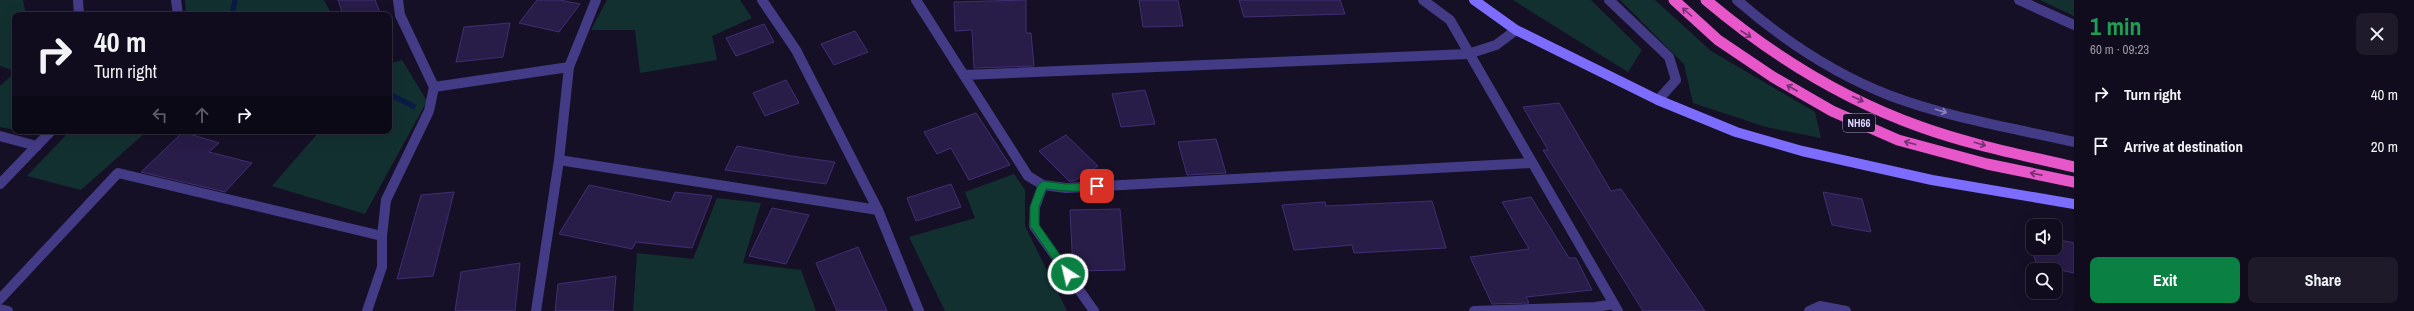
<!DOCTYPE html>
<meta charset="utf-8">
<style>
body{margin:0;font-family:"Archivo Narrow",sans-serif;background:#1e1a2a;color:#f1f3f6;height:100vh;display:flex;flex-direction:column;font-size:15px;white-space:nowrap}
*{box-sizing:border-box;margin:0}
p{font-size:13px;color:#9c9ba4}
.icon{flex:none;width:22px;height:22px;fill:none;stroke:currentColor;stroke-width:2;stroke-linecap:round;stroke-linejoin:round}
.map{position:relative;flex:1;overflow:hidden}
.sheet{display:flex;flex-direction:column;background:#100c1d;width:340px}
.sheet>*{flex:none}
.guide{position:absolute;left:12px;top:12px;width:380px;height:122px;border-radius:8px;box-shadow:0 4px 16px #0002,0 0 0 1px #302c3b;background:#100c1d;color:#f1f3f6;overflow:hidden}
.tools{position:absolute;left:2026px;top:219px;display:grid;gap:8px}
.tools a{display:grid;place-items:center;width:36px;height:36px;border-radius:8px;background:#100c1d;box-shadow:0 4px 16px #0002,0 0 0 1px #302c3b;font-size:20px}
.pin{position:absolute;display:grid;place-items:center;width:34px;height:34px;color:#fff;margin:-17px;border-radius:8px;box-shadow:0 2px 6px #0006}
.me{position:absolute;width:44px;margin:-22px;rotate:325deg;stroke-linejoin:round;filter:drop-shadow(0 0 3px #0008)}
.turn{display:flex;align-items:center;gap:14px;height:84px;padding:0 16px;font-size:18px}
.turn .icon{width:52px;height:52px;stroke-width:2.5}
.turn b{display:block;font-size:28px;line-height:34px}
.lanes{display:flex;align-items:center;height:38px;padding:0 16px;background:#0003;justify-content:center;gap:20px;direction:ltr}
.lanes .off{opacity:.35}
.round{display:grid;place-items:center;flex:none;width:42px;height:42px;border-radius:8px;background:#1e1a2a}
.overview{display:flex;align-items:center;justify-content:space-between;height:68px;padding:0 16px}
h1{font-size:24px;font-weight:800;line-height:30px;color:#1e9e55}
.primary-button{display:flex;gap:8px;margin-top:auto;padding:8px 16px}
.primary-button a{flex:1;height:46px;border-radius:8px;background:#0b8043;color:#fff;font-size:16px;font-weight:800;line-height:46px;text-align:center}
.primary-button a+a{background:#1e1a2a;color:#f1f3f6}
ul{padding:0;list-style:none}
li{display:flex;align-items:center;gap:12px;height:52px;padding:0 16px}
li div{flex:1}
li b{display:block;font-size:15px}
li em{font-style:normal}
main{display:flex;flex:1;min-height:0}
.map>svg:first-child{display:block}
</style>
<main>
<div class="map">
<svg width="2074" height="311" viewBox="0 0 2074 311">
<rect width="100%" height="100%" fill="#161027"/>
<!-- green -->
<g fill="#133031">
<path d="M 0,0 L 23,0 L 26,15 L 15,15 L 15,71 L 0,66 Z"/>
<path d="M 185,0 L 324,0 L 332,15 L 186,15 Z"/>
<path d="M 607,0 L 740,0 L 752,18 L 712,36 L 717,60 L 640,73 L 635,30 L 591,30 Z"/>
<path d="M 1513,0 L 1591,0 L 1642,50 L 1628,72 Z"/>
<path d="M 1620,0 L 1655,0 L 1711,51 L 1815,112 L 1821,138 L 1766,127 L 1693,103 L 1684,64 Z"/>
<path d="M 2040,0 L 2074,0 L 2074,16 Z"/>
<path d="M 402,60 L 427,101 L 365,214 L 272,186 L 320,131 L 389,131 L 389,64 Z"/>
<path d="M 15,72 L 15,130 L 0,127 L 0,86 Z"/>
<path d="M 70,131 L 147,131 L 81,190 L 27,176 Z"/>
<path d="M 1014,174 L 1025,190 L 1025,226 L 1067,311 L 945,311 L 909,237 L 975,218 L 965,192 Z"/>
<path d="M 717,198 L 761,203 L 743,263 L 801,270 L 816,311 L 633,311 L 637,253 L 693,259 Z"/>
</g>
<g fill="none" stroke-linecap="round" stroke-linejoin="round">
<!-- stream -->
<g stroke="#0a1b45" stroke-width="5.5">
<path d="M 232,15 L 235,0"/>
<path d="M 389,94 L 413,106"/>
</g>
</g>
<!-- building -->
<g fill="#281c48" stroke="#412e74">
<path d="M 338,0 L 375,0 L 381,15 L 343,15 Z"/>
<path d="M 537,0 L 560,0 L 580,4 L 559,32 L 519,23 Z"/>
<path d="M 1026,0 L 1026,33 L 1031,33 L 1034,66 L 974,68 L 972,30 L 955,31 L 954,2 Z"/>
<path d="M 1139,0 L 1178,0 L 1183,26 L 1143,27 Z"/>
<path d="M 1239,0 L 1340,0 L 1345,14 L 1244,17 Z"/>
<path d="M 510,23 L 503,57 L 456,62 L 464,27 Z"/>
<path d="M 764,24 L 774,42 L 736,56 L 726,38 Z"/>
<path d="M 855,31 L 868,52 L 834,65 L 821,44 Z"/>
<path d="M 786,80 L 799,103 L 765,116 L 753,93 Z"/>
<path d="M 1145,90 L 1155,124 L 1121,127 L 1112,94 Z"/>
<path d="M 1559,103 L 1611,191 L 1621,189 L 1705,311 L 1643,311 L 1543,150 L 1548,150 L 1523,107 Z"/>
<path d="M 976,113 L 1010,165 L 969,180 L 951,148 L 937,154 L 924,132 Z"/>
<path d="M 183,132 L 219,143 L 209,152 L 252,163 L 225,192 L 141,172 Z"/>
<path d="M 1066,135 L 1098,166 L 1074,181 L 1069,181 L 1039,151 Z"/>
<path d="M 1216,139 L 1226,173 L 1187,175 L 1178,142 Z"/>
<path d="M 737,146 L 791,156 L 835,162 L 826,184 L 725,170 Z"/>
<path d="M 951,184 L 961,207 L 916,221 L 907,198 Z"/>
<path d="M 589,185 L 671,202 L 675,192 L 712,196 L 692,248 L 636,242 L 632,249 L 559,234 Z"/>
<path d="M 454,192 L 433,276 L 397,279 L 421,195 Z"/>
<path d="M 1823,192 L 1862,199 L 1871,232 L 1832,225 Z"/>
<path d="M 1531,197 L 1569,258 L 1576,258 L 1592,290 L 1526,297 L 1529,303 L 1492,304 L 1470,257 L 1529,249 L 1502,202 Z"/>
<path d="M 1432,201 L 1446,248 L 1354,253 L 1352,245 L 1294,250 L 1282,205 L 1325,202 L 1326,206 Z"/>
<path d="M 772,208 L 809,215 L 786,264 L 749,256 Z"/>
<path d="M 1120,209 L 1125,270 L 1073,271 L 1070,210 Z"/>
<path d="M 2026,234 L 2033,235 L 2033,248 L 2055,248 L 2055,239 L 2074,243 L 2074,273 L 2037,265 Z"/>
<path d="M 858,247 L 887,311 L 837,311 L 816,263 Z"/>
<path d="M 520,263 L 515,311 L 455,311 L 461,272 Z"/>
<path d="M 616,276 L 613,311 L 555,311 L 558,284 Z"/>
</g>
<g fill="none" stroke-linecap="round" stroke-linejoin="round">
<!-- minor -->
<g stroke="#443b86" stroke-width="10">
<path d="M 78,0 L 79,15"/>
<path d="M 176,0 L 178,15"/>
<path d="M 762,0 L 796,50 L 878,210 L 919,311"/>
<path d="M 916,0 L 1028,176 L 1043,185 L 1066,188 L 1531,163"/>
<path d="M 1423,0 L 1450,20 L 1618,311"/>
<path d="M 1609,0 L 1669,57 L 1676,80 L 1658,100"/>
<path d="M 2019,0 L 2074,25"/>
<path d="M 964,75 L 1468,54 L 1496,45 L 1516,30"/>
<path d="M 434,87 L 569,67"/>
<path d="M 0,136 L 37,146"/>
<path d="M 559,160 L 878,210"/>
<path d="M 0,184 L 51,131"/>
<path d="M 1043,185 L 1035,207 L 1034,226 L 1094,311"/>
<path d="M 0,299 L 118,173 L 382,236"/>
<path d="M 0,309 L 8,311"/>
<path d="M 536,311 L 559,160 L 569,67 L 596,0"/>
<path d="M 1474,311 L 1596,307 L 1614,304"/>
<path d="M 1809,311 L 1820,306 L 1846,311"/>
</g>
<!-- tertiary -->
<g stroke="#443b86" stroke-width="10">
<path d="M 1737,0 C 1783,40 1834,74 1891,96 C 1950,118 2013,128 2074,142"/>
<path d="M 367,311 L 382,267 L 382,236 L 386,200 L 429,111 L 434,87 L 400,15 L 398,0"/>
</g>
<!-- secondary -->
<path stroke="#7d6dff" stroke-width="10" d="M 1474,0 L 1516,30 L 1658,100 L 1736,132 L 1802,151 L 1932,180 L 2074,204"/>
<!-- trunk -->
<g stroke="#e857ca" stroke-width="11">
<path d="M 1674,0 L 1718,40 L 1773,77 L 1832,111 L 1898,140 L 1987,164 L 2074,182"/>
<path d="M 1706,0 C 1770,54 1842,99 1921,127 C 1971,145 2023,155 2074,167"/>
</g>
</g>
<!-- one-way arrows -->
<defs><path id="oneway-shaft" d="M-6 0H5M1.5-3L5.5 0L1.5 3" fill="none" stroke-width="1.6" stroke-linecap="round" stroke-linejoin="round"/></defs>
<g stroke="#743070">
<use href="#oneway-shaft" transform="translate(1687 12) rotate(-138)"/>
<use href="#oneway-shaft" transform="translate(1746 34) rotate(33)"/>
<use href="#oneway-shaft" transform="translate(1792 88) rotate(-150)"/>
<use href="#oneway-shaft" transform="translate(1858 99) rotate(24)"/>
<use href="#oneway-shaft" transform="translate(1910 143) rotate(-165)"/>
<use href="#oneway-shaft" transform="translate(1980 144) rotate(16)"/>
<use href="#oneway-shaft" transform="translate(2036 174) rotate(-169)"/>
</g>
<use stroke="#8981bc" href="#oneway-shaft" transform="translate(1941 111) rotate(16)"/>
<!-- route -->
<path fill="#0b8043" stroke="#07532c" d="M 1043,181 L 1066,184 L 1097,183 L 1102,186 C 1096,195 1056,190 1046,189 L 1039,207 L 1039,225 L 1072,272 L 1072,277 L 1065,277 L 1030,226 L 1030,207 L 1038,185 Z"/>
<g text-anchor="middle" stroke-width="3" stroke-linejoin="round" paint-order="stroke">
<!-- shield labels -->
<rect fill="#161027" stroke="#a29bbe" stroke-width="1" x="1843" y="114" width="32" height="18" rx="3"/>
<g font-size="11" font-weight="bold" fill="#ded6ff">
<text x="1859" y="127">NH66</text>
</g>
</g>
</svg>
<div class="tools">
<a><svg class="icon" aria-label="sound" viewBox="0 0 24 24"><path d="M4 9h4l5-4v14l-5-4H4zM17 9q2 3 0 6"/></svg></a>
<a><svg class="icon" aria-label="search" viewBox="0 0 24 24"><circle cx="10" cy="10" r="6"/><path d="M15 15l6 6"/></svg></a>
</div>
<div class="pin" style="left:1097px;top:186px;background:#d93025"><svg class="icon" aria-label="arrive" viewBox="0 0 24 24"><path d="M6 21V4h12l-3 4 3 4H6"/></svg></div>
<svg class="me" style="left:1068px;top:274px" viewBox="-20 -20 40 40"><circle r="17" fill="#0b8043" stroke="#fff" stroke-width="3"/><path d="M0-11L8 9 0 5-8 9z" fill="#fff"/></svg>
<div class="guide">
<div class="turn"><svg class="icon" aria-label="right" viewBox="0 0 24 24"><path d="M7 20v-9h11M14 6l5 5-5 5"/></svg><div><b>40 m</b>Turn right</div></div>
<div class="lanes"><svg class="icon off" aria-label="left" viewBox="0 0 24 24"><path d="M17 20v-9H6M10 6l-5 5 5 5"/></svg><svg class="icon off" aria-label="ahead" viewBox="0 0 24 24"><path d="M12 20V5M6 11l6-6 6 6"/></svg><svg class="icon" aria-label="right" viewBox="0 0 24 24"><path d="M7 20v-9h11M14 6l5 5-5 5"/></svg></div>
</div>
</div>
<section class="sheet">
<div class="overview"><div><h1>1 min</h1><p>60 m · 09:23</p></div><a class="round"><svg class="icon" aria-label="close" viewBox="0 0 24 24"><path d="M6 6l12 12M18 6L6 18"/></svg></a></div>
<ul>
<li><svg class="icon" aria-label="right" viewBox="0 0 24 24"><path d="M7 20v-9h11M14 6l5 5-5 5"/></svg><div><b>Turn right</b></div><em>40 m</em></li>
<li><svg class="icon" aria-label="arrive" viewBox="0 0 24 24"><path d="M6 21V4h12l-3 4 3 4H6"/></svg><div><b>Arrive at destination</b></div><em>20 m</em></li>
</ul>
<div class="primary-button"><a>Exit</a><a>Share</a></div>
</section>
</main>
